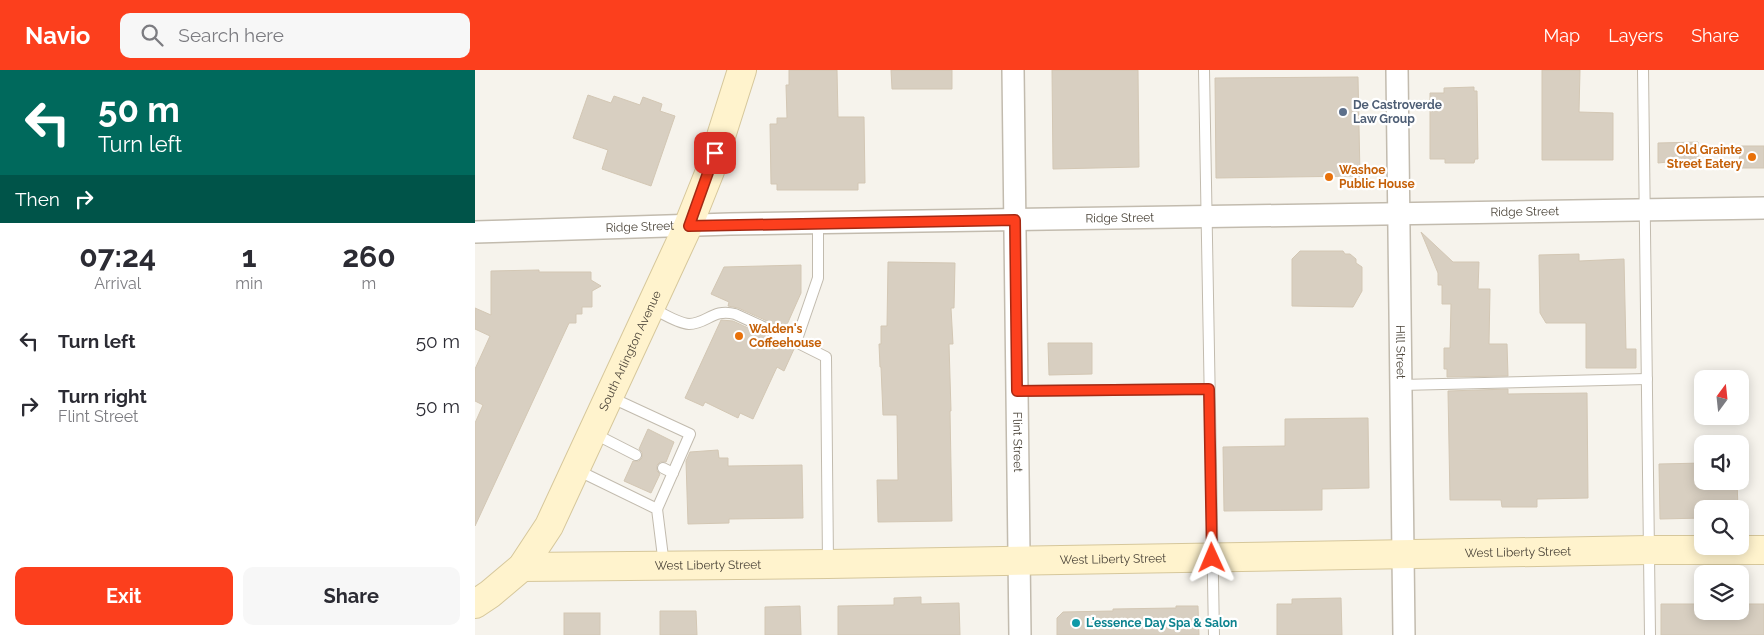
<!DOCTYPE html>
<style>
body{margin:0;font-family:Raleway,sans-serif;background:#f7f7f7;color:#2b2b33;height:100vh;display:flex;flex-direction:column;font-size:19px;white-space:nowrap}
*{box-sizing:border-box;margin:0}
p{font-size:16px;color:#7c7c81}
.icon{flex:none;width:28px;height:28px;fill:none;stroke:currentColor;stroke-width:2;stroke-linecap:round;stroke-linejoin:round}
.map{position:relative;flex:1;overflow:hidden}
.sheet{display:flex;flex-direction:column;background:#fff;width:475px}
.sheet>*{flex:none}
.top-card{background:#00695c;color:#fff;overflow:hidden}
.needle{width:32px;rotate:15deg}
.tools{position:absolute;left:1219px;top:300px;display:grid;gap:10px}
.tools a{display:grid;place-items:center;width:55px;height:55px;border-radius:10px;background:#fff;box-shadow:0 2px 12px #0003;font-size:25px}
.pin{position:absolute;display:grid;place-items:center;width:42px;height:42px;color:#fff;margin:-21px;border-radius:10px;box-shadow:0 2px 8px #0006}
.me{position:absolute;width:55px;margin:-28px;rotate:359deg;stroke-linejoin:round;filter:drop-shadow(0 0 4px #0008)}
.turn{display:flex;align-items:center;gap:18px;height:105px;padding:0 15px;font-size:22px}
.turn .icon{width:65px;height:65px;stroke-width:2.5}
.turn b{display:block;font-size:35px;line-height:42px}
.then{display:flex;align-items:center;height:48px;padding:0 15px;background:#0003;gap:10px;font-size:19px}
.eta{display:flex;justify-content:space-evenly;align-items:center;height:85px;text-align:center}
.eta b{font-size:30px;font-weight:700;line-height:35px}
.cta{display:flex;gap:10px;margin-top:auto;padding:10px 15px}
.cta a{flex:1;height:58px;border-radius:10px;background:#fc3f1d;color:#fff;font-size:20px;font-weight:700;line-height:58px;text-align:center}
.cta a+a{background:#f7f7f7;color:#2b2b33}
ul{padding:0;list-style:none}
li{display:flex;align-items:center;gap:15px;height:65px;padding:0 15px}
li div{flex:1}
li b{display:block;font-size:19px}
li em{font-style:normal}
header{display:flex;align-items:center;gap:30px;box-sizing:border-box;height:70px;padding:0 25px;background:#fc3f1d;color:#fff}
header strong{font-size:24px}
nav{display:flex;gap:28px;margin-inline-start:auto;font-size:18px}
.search{width:350px;height:45px;background:#f7f7f7;display:flex;align-items:center;gap:12px;box-sizing:border-box;padding:0 18px;border-radius:10px;color:#7c7c81;font-size:19px}
main{display:flex;flex:1;min-height:0}
.map>svg:first-child{display:block}
</style>
<header>
<strong>Navio</strong>
<div class="search"><svg class="icon" aria-label="search" viewBox="0 0 24 24"><circle cx="10" cy="10" r="6"/><path d="M15 15l6 6"/></svg>Search here</div>
<nav><a>Map</a><a>Layers</a><a>Share</a></nav>
</header>
<main>
<section class="sheet">
<div class="top-card">
<div class="turn"><svg class="icon" aria-label="left" viewBox="0 0 24 24"><path d="M17 20v-9H6M10 6l-5 5 5 5"/></svg><div><b>50 m</b>Turn left</div></div>
<div class="then">Then<svg class="icon" aria-label="right" viewBox="0 0 24 24"><path d="M7 20v-9h11M14 6l5 5-5 5"/></svg></div>
</div>
<div class="eta">
<div><b>07:24</b><p>Arrival</p></div>
<div><b>1</b><p>min</p></div>
<div><b>260</b><p>m</p></div>
</div>
<ul>
<li><svg class="icon" aria-label="left" viewBox="0 0 24 24"><path d="M17 20v-9H6M10 6l-5 5 5 5"/></svg><div><b>Turn left</b></div><em>50 m</em></li>
<li><svg class="icon" aria-label="right" viewBox="0 0 24 24"><path d="M7 20v-9h11M14 6l5 5-5 5"/></svg><div><b>Turn right</b><p>Flint Street</p></div><em>50 m</em></li>
</ul>
<div class="cta"><a>Exit</a><a>Share</a></div>
</section>
<div class="map">
<svg width="1289" height="565" viewBox="0 0 1289 565">
<rect width="100%" height="100%" fill="#f6f3ec"/>
<!-- building -->
<g fill="#d8cfc1" stroke="#d3c7b4">
<path d="M 314,0 L 362,0 L 363,47 L 389,47 L 390,113 L 383,113 L 383,120 L 302,120 L 302,114 L 296,114 L 295,54 L 302,54 L 302,48 L 312,48 L 311,15 L 314,15 Z"/>
<path d="M 416,0 L 477,0 L 477,19 L 417,19 Z"/>
<path d="M 577,0 L 663,0 L 664,97 L 578,99 Z"/>
<path d="M 1067,0 L 1105,0 L 1104,42 L 1138,43 L 1138,90 L 1067,90 Z"/>
<path d="M 883,7 L 885,106 L 741,108 L 740,8 Z"/>
<path d="M 999,17 L 999,21 L 1002,21 L 1003,89 L 1000,89 L 999,93 L 970,93 L 970,89 L 955,89 L 955,23 L 969,23 L 969,18 Z"/>
<path d="M 113,25 L 136,33 L 139,26 L 165,35 L 168,27 L 187,34 L 185,41 L 200,46 L 176,116 L 127,99 L 133,80 L 98,68 Z"/>
<path d="M 1223,72 L 1224,92 L 1212,92 L 1212,95 L 1193,95 L 1193,92 L 1183,93 L 1183,73 Z"/>
<path d="M 1265,76 L 1289,76 L 1289,98 L 1264,98 Z"/>
<path d="M 946,162 L 978,192 L 1004,192 L 1003,219 L 1015,219 L 1014,274 L 1032,274 L 1033,306 L 972,307 L 972,299 L 969,299 L 969,278 L 975,278 L 976,234 L 967,234 L 967,215 L 963,215 L 963,203 Z"/>
<path d="M 825,181 L 868,181 L 870,184 L 875,184 L 881,189 L 881,193 L 887,197 L 887,221 L 878,237 L 817,236 L 817,189 Z"/>
<path d="M 1104,184 L 1104,191 L 1149,189 L 1151,279 L 1161,279 L 1161,298 L 1111,298 L 1111,253 L 1071,253 L 1065,243 L 1064,185 Z"/>
<path d="M 413,192 L 480,193 L 479,238 L 476,238 L 478,274 L 474,274 L 476,341 L 475,341 L 477,451 L 403,452 L 402,410 L 423,410 L 422,345 L 408,345 L 406,297 L 405,297 L 404,274 L 406,274 L 406,256 L 412,256 Z"/>
<path d="M 326,195 L 326,223 L 310,259 L 263,238 L 253,236 L 254,232 L 236,224 L 249,197 Z"/>
<path d="M 64,200 L 64,202 L 116,202 L 116,210 L 126,216 L 117,221 L 117,237 L 107,237 L 107,244 L 101,244 L 101,253 L 94,253 L 0,456 L 0,353 L 8,335 L 0,331 L 0,299 L 15,266 L 0,259 L 0,238 L 16,245 L 16,201 Z"/>
<path d="M 246,250 L 258,251 L 319,279 L 309,301 L 302,297 L 278,349 L 265,343 L 263,348 L 230,332 L 228,336 L 210,328 Z"/>
<path d="M 573,273 L 617,273 L 617,304 L 574,305 Z"/>
<path d="M 1033,319 L 1033,324 L 1112,323 L 1113,428 L 1062,429 L 1062,437 L 1027,437 L 1026,430 L 975,430 L 973,321 Z"/>
<path d="M 893,348 L 894,418 L 847,419 L 847,440 L 749,441 L 748,377 L 810,376 L 810,349 Z"/>
<path d="M 173,359 L 199,372 L 191,392 L 185,392 L 182,395 L 182,401 L 185,404 L 176,423 L 149,411 L 158,391 L 164,391 L 167,388 L 167,382 L 164,379 Z"/>
<path d="M 243,380 L 244,388 L 253,388 L 253,396 L 327,395 L 328,448 L 254,449 L 254,453 L 213,454 L 211,391 L 215,382 Z"/>
<path d="M 1228,393 L 1228,411 L 1262,411 L 1263,439 L 1228,439 L 1228,448 L 1185,449 L 1184,394 Z"/>
<path d="M 446,527 L 446,534 L 484,533 L 485,565 L 363,565 L 363,536 L 419,535 L 419,528 Z"/>
<path d="M 866,528 L 867,565 L 802,565 L 802,534 L 817,534 L 817,529 Z"/>
<path d="M 1186,534 L 1228,534 L 1228,541 L 1265,541 L 1265,534 L 1289,534 L 1289,565 L 1186,565 Z"/>
<path d="M 325,536 L 326,565 L 290,565 L 290,537 Z"/>
<path d="M 701,536 L 723,536 L 724,565 L 582,565 L 582,548 L 588,542 L 638,541 L 638,539 L 701,538 Z"/>
<path d="M 185,541 L 221,541 L 222,565 L 185,565 Z"/>
<rect x="89" y="543" width="36" height="22"/>
</g>
<g fill="none" stroke-linecap="round" stroke-linejoin="round">
<!-- lane casing -->
<g stroke="#c2bbae" stroke-width="12">
<g id="lane">
<path d="M 729,0 L 739,565"/>
<path d="M 1168,0 L 1175,565"/>
<path d="M 343,153 L 343,208 L 321,272 L 351,287 L 353,493"/>
<path d="M 177,238 C 187,243 202,253 214,254 C 232,254 238,238 260,244 L 321,272"/>
<path d="M 926,315 L 1172,309"/>
<path d="M 542,321 L 734,319"/>
<path d="M 135,327 L 215,364 L 182,439"/>
<path d="M 118,363 L 161,385"/>
<path d="M 188,398 L 198,403"/>
<path d="M 102,400 L 182,439 L 189,495"/>
</g>
</g>
<!-- street casing -->
<g stroke="#c2bbae" stroke-width="24">
<g id="street">
<path id="s1" d="M 538,0 L 545,565"/>
<path id="s2" d="M 922,0 L 929,565"/>
<path id="s3" d="M 0,162 L 255,154 L 1289,138"/>
</g>
</g>
<!-- secondary casing -->
<g stroke="#d6c79b" stroke-width="30">
<g id="secondary">
<path id="s4" d="M 47,497 L 353,494 L 1174,480 L 1289,480"/>
<path id="s5" d="M 0,534 L 15,524 L 47,497 L 74,456 L 213,156 L 235,101 L 267,0"/>
</g>
</g>
<!-- lane -->
<use href="#lane" stroke="#fff" stroke-width="10"/>
<!-- street -->
<use href="#street" stroke="#fff" stroke-width="21"/>
<!-- secondary -->
<use href="#secondary" stroke="#fff3cd" stroke-width="28"/>
</g>
<g fill="none" stroke-linecap="round" stroke-linejoin="round">
<!-- route casing -->
<g stroke="#a42913" stroke-width="12">
<path id="route" d="M 240,83 L 214,156 L 540,150 L 542,321 L 734,319 L 737,488"/>
</g>
<!-- route -->
<use href="#route" stroke="#fc3f1d" stroke-width="9"/>
</g>
<!-- markers -->
<circle fill="#5c6f8a" stroke="#fff" stroke-width="2" cx="868" cy="42" r="5"/>
<g fill="#e8710a" stroke="#fff" stroke-width="2">
<circle cx="1277" cy="87" r="5"/>
<circle cx="854" cy="107" r="5"/>
<circle cx="264" cy="266" r="5"/>
</g>
<circle fill="#0f9aa8" stroke="#fff" stroke-width="2" cx="601" cy="553" r="5"/>
<g text-anchor="middle" stroke-width="4.5" stroke-linejoin="round" paint-order="stroke">
<!-- service labels -->
<g font-size="12" font-weight="bold" fill="#4e5e75" stroke="#fff" text-anchor="start">
<text x="878" y="39">De Castroverde<tspan x="878" dy="14">Law Group</tspan></text>
</g>
<!-- food labels -->
<g font-size="12" font-weight="bold" fill="#c56008" stroke="#fff" text-anchor="start">
<text x="1267" y="84" text-anchor="end">Old Grainte<tspan x="1267" dy="14">Street Eatery</tspan></text>
<text x="864" y="104">Washoe<tspan x="864" dy="14">Public House</tspan></text>
<text x="274" y="263">Walden's<tspan x="274" dy="14">Coffeehouse</tspan></text>
</g>
<!-- street labels -->
<g font-size="12" fill="#4b4439" stroke="#fff">
<text dy="4" stroke="none"><textPath href="#s3" startOffset="1050">Ridge Street</textPath></text>
<text dy="4" stroke="none"><textPath href="#s3" startOffset="645">Ridge Street</textPath></text>
<text dy="4" stroke="none"><textPath href="#s3" startOffset="165">Ridge Street</textPath></text>
<text dy="4" stroke="none"><textPath href="#s5" startOffset="302">South Arlington Avenue</textPath></text>
<text dy="4" stroke="none"><textPath href="#s2" startOffset="282">Hill Street</textPath></text>
<text dy="4" stroke="none"><textPath href="#s1" startOffset="372">Flint Street</textPath></text>
<text dy="4" stroke="none"><textPath href="#s4" startOffset="996">West Liberty Street</textPath></text>
<text dy="4" stroke="none"><textPath href="#s4" startOffset="591">West Liberty Street</textPath></text>
<text dy="4" stroke="none"><textPath href="#s4" startOffset="186">West Liberty Street</textPath></text>
</g>
<!-- culture labels -->
<g font-size="12" font-weight="bold" fill="#0d838f" stroke="#fff" text-anchor="start">
<text x="611" y="557">L'essence Day Spa &amp; Salon</text>
</g>
</g>
</svg>
<div class="tools">
<a><svg class="needle" viewBox="-14 -14 28 28"><path d="M0-13l5 13h-10z" fill="#e53935"/><path d="M0 13l5-13h-10z" fill="#7c7c81"/></svg></a>
<a><svg class="icon" aria-label="sound" viewBox="0 0 24 24"><path d="M4 9h4l5-4v14l-5-4H4zM17 9q2 3 0 6"/></svg></a>
<a><svg class="icon" aria-label="search" viewBox="0 0 24 24"><circle cx="10" cy="10" r="6"/><path d="M15 15l6 6"/></svg></a>
<a><svg class="icon" aria-label="layers" viewBox="0 0 24 24"><path d="M12 4l9 5-9 5-9-5zM3 14l9 5 9-5"/></svg></a>
</div>
<div class="pin" style="left:240px;top:83px;background:#d93025"><svg class="icon" aria-label="arrive" viewBox="0 0 24 24"><path d="M6 21V4h12l-3 4 3 4H6"/></svg></div>
<svg class="me" style="left:737px;top:488px" viewBox="-20 -20 40 40"><path d="M0-17L14 15 0 8-14 15z" fill="#fc3f1d" stroke="#fff" stroke-width="4"/></svg>
</div>
</main>
